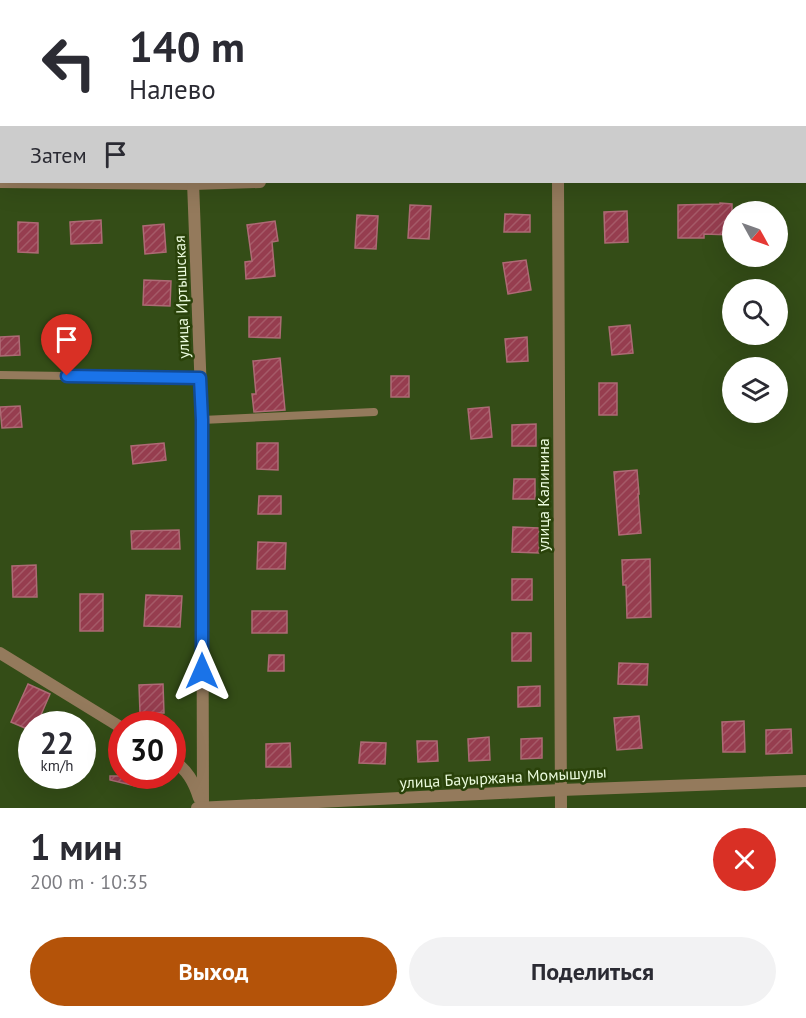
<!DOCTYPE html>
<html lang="ru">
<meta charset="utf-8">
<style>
body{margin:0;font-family:"PT Sans",sans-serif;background:#f2f2f3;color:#2b2b33;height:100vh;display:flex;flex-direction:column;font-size:22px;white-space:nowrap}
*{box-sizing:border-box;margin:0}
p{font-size:20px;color:#7c7c81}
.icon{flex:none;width:33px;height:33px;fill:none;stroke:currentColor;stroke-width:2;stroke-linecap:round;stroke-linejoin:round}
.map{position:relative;height:808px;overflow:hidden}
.sheet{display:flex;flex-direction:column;background:#fff;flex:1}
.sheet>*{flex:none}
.banner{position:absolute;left:0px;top:0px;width:807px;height:183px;box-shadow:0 6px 24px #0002;background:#fff;color:#2b2b33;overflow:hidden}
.needle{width:39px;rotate:130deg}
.tools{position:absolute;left:722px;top:201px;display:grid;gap:12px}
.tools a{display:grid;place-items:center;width:66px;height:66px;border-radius:50%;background:#fff;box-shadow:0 6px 24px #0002;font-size:30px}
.speed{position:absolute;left:18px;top:711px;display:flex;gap:12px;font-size:30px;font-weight:700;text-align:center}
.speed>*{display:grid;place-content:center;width:78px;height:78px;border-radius:50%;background:#fff;box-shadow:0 6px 24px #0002;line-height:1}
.speed small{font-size:15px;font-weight:400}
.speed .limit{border:9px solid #d22;background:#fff;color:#111}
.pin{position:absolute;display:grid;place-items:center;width:51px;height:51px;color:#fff;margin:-62px -26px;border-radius:50% 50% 50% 0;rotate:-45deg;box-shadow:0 0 6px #0007}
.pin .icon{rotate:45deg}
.me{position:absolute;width:66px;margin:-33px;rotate:0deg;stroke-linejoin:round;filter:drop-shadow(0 0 4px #0008)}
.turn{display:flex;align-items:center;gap:21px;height:126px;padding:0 30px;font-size:27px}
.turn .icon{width:78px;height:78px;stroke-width:2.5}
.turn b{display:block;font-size:42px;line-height:51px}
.then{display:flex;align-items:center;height:57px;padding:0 30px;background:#0003;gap:12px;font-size:22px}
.round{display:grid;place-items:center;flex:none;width:63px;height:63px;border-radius:32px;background:#f2f2f3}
.summary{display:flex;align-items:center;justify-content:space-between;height:102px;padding:0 30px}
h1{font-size:36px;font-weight:600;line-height:45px}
.button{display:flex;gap:12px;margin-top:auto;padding:12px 30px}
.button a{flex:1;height:69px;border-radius:36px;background:#b45309;color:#fff;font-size:24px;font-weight:600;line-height:69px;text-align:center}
.button a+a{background:#f2f2f3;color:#2b2b33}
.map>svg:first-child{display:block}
</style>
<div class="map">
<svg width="806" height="808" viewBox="0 0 806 808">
<defs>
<pattern id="building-hatch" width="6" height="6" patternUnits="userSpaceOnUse" patternTransform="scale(1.5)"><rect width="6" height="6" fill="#963d4f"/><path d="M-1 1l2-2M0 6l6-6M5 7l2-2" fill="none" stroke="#a55a68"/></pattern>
</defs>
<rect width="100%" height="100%" fill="#344d17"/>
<!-- building -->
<g fill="url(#building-hatch)" stroke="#ad6b75" stroke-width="1.5">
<path d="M 720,203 L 732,204 L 732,235 L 704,234 L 704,238 L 678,238 L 678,205 L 720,204 Z"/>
<path d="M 410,205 L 431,206 L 429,239 L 408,238 Z"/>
<path d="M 627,211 L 628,242 L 605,243 L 604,212 Z"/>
<path d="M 505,214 L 530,215 L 530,232 L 504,232 Z"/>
<path d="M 357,215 L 378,216 L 376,249 L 355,248 Z"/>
<path d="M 101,220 L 102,243 L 71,244 L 70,222 Z"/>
<path d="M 275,221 L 278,241 L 272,242 L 275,276 L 246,279 L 245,262 L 252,261 L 247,225 Z"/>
<path d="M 18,222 L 38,223 L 38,253 L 18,252 Z"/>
<path d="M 164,224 L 166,252 L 145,254 L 143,226 Z"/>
<path d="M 526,260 L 531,290 L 508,294 L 503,263 Z"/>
<path d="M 144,280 L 171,281 L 170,306 L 143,305 Z"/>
<path d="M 249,317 L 281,317 L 280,338 L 249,337 Z"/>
<path d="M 630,325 L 633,353 L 612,355 L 609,327 Z"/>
<path d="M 19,336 L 20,355 L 0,356 L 0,337 Z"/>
<path d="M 527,337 L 528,361 L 507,362 L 505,339 Z"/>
<path d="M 280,358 L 285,410 L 254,412 L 252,394 L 256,394 L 253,361 Z"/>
<rect x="391" y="376" width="18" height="21"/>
<rect x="599" y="383" width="18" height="32"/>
<path d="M 20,406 L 22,427 L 2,428 L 0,407 Z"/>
<path d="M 489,407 L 492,437 L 471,439 L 468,409 Z"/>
<path d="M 536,424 L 536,446 L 512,446 L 512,425 Z"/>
<path d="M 164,443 L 166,460 L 133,464 L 131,446 Z"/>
<path d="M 257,443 L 278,443 L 278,470 L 257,469 Z"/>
<path d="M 637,470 L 639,494 L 638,494 L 641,533 L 619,535 L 614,472 Z"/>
<path d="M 514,479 L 535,479 L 535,499 L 513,499 Z"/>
<path d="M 259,496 L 281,496 L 281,514 L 258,514 Z"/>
<path d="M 513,527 L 539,528 L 539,553 L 512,552 Z"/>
<path d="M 179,530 L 180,549 L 132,549 L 131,531 Z"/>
<path d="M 258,542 L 286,543 L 285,569 L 257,569 Z"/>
<path d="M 650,559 L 651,617 L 627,618 L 626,585 L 623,585 L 622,560 Z"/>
<path d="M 36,565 L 37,597 L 13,597 L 12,566 Z"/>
<rect x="512" y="579" width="20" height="21"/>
<rect x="80" y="594" width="23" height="37"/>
<path d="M 146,595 L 182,596 L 180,627 L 144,626 Z"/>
<rect x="252" y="611" width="35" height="22"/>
<rect x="512" y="633" width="19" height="28"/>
<path d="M 269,655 L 284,655 L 284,671 L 268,671 Z"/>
<path d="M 619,663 L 648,664 L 647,685 L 618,684 Z"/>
<path d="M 28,684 L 50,694 L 37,724 L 32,724 L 32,731 L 11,722 Z"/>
<path d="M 163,684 L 164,713 L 140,713 L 139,685 Z"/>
<path d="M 540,686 L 540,706 L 518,707 L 518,687 Z"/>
<path d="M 639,716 L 642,748 L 617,750 L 614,718 Z"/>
<path d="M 744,721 L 745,752 L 723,752 L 722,722 Z"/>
<path d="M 791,729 L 792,753 L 766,754 L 766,730 Z"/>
<path d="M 489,737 L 490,760 L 469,761 L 468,739 Z"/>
<path d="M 542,738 L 542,758 L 521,759 L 521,739 Z"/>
<path d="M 417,741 L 437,741 L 438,761 L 418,762 Z"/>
<path d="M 361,742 L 386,743 L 385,764 L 359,763 Z"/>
<path d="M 290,743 L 291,767 L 266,767 L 266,744 Z"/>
<path d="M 110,776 L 142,776 L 140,787 L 110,780 Z"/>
</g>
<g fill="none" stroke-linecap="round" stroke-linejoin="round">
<!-- lane -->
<g stroke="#947a5c" stroke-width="8">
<path d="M 23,2 L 23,0"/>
<path d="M 0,375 L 200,378"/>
<path d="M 202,420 L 374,412"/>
</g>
<!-- street -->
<g stroke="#947a5c" stroke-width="12">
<path d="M 189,0 L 189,2"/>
<path d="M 552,0 L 552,2"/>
<path d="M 0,182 L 193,184 L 260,182"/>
<path d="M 193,182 L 202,420 L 203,808"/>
<path d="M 558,182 L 561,808"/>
<path d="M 0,653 L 122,728"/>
<path d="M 172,760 C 187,769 194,782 199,798"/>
<path d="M 197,808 L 561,790 L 806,781"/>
</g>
</g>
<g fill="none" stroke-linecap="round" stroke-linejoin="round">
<!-- route casing -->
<g stroke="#114b97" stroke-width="15">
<path id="route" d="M 67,376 L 200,378 L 202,420 L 202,671"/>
</g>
<!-- route -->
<use href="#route" stroke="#1a73e8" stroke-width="10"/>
</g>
<g text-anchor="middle" stroke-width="5" stroke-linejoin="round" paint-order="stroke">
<!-- street labels -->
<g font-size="16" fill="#eafadc" stroke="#2a420a">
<text transform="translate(181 297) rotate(-92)" y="6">улица Иртышская</text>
<text transform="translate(543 495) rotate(-90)" y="6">улица Калинина</text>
<text transform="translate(503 777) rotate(-3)" y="6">улица Бауыржана Момышулы</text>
</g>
</g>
</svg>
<div class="tools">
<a><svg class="needle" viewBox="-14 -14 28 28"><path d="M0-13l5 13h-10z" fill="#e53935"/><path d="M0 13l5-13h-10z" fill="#7c7c81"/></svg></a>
<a><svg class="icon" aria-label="search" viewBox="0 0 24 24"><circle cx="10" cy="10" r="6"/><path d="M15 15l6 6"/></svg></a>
<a><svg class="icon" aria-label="layers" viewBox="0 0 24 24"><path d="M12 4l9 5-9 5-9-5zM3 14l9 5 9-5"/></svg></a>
</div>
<div class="speed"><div>22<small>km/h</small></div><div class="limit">30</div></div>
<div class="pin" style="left:67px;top:376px;background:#d93025"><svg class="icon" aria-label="arrive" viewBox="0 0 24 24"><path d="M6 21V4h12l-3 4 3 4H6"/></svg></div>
<svg class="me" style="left:202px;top:671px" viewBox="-20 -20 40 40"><path d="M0-17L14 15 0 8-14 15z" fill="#1a73e8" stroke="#fff" stroke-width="4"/></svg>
<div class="banner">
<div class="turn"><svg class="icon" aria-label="left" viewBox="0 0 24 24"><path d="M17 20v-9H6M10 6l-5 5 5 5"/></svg><div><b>140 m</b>Налево</div></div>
<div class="then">Затем<svg class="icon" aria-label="arrive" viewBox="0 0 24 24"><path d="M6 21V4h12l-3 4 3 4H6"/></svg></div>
</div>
</div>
<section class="sheet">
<div class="summary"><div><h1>1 мин</h1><p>200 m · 10:35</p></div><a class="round" style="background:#d93025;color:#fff"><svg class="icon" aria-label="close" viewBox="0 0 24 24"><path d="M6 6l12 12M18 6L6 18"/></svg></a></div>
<div class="button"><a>Выход</a><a>Поделиться</a></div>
</section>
